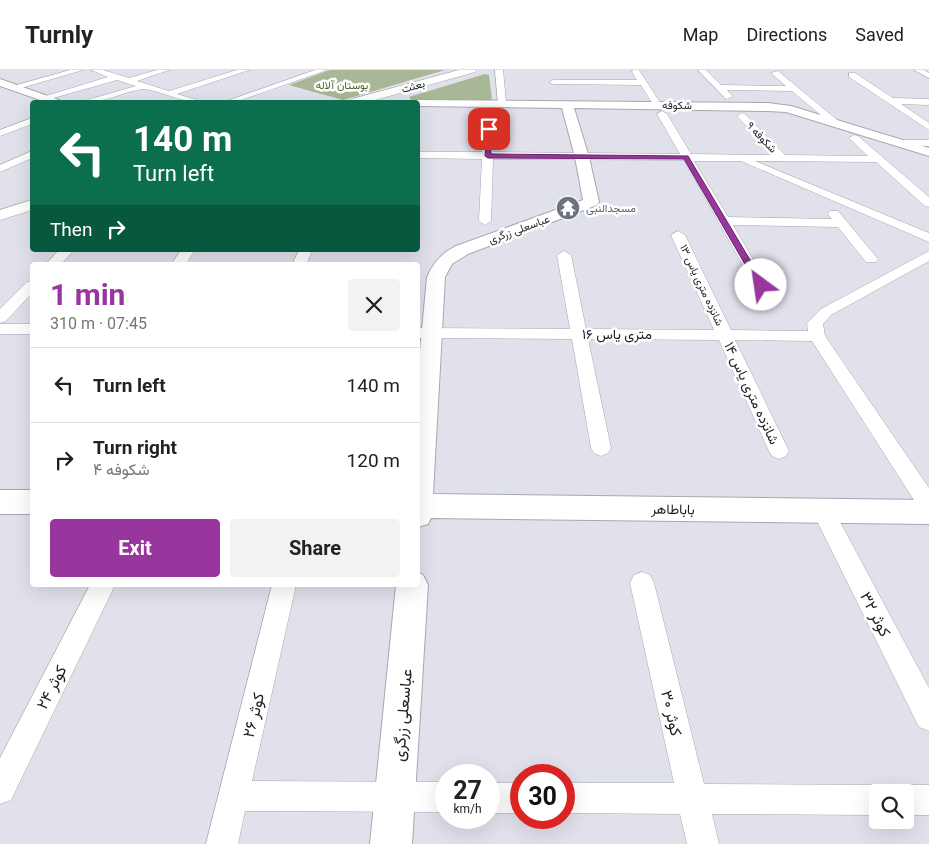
<!DOCTYPE html>
<meta charset="utf-8">
<style>
body{margin:0;font-family:Roboto,Vazirmatn,sans-serif;background:#f2f2f2;color:#222;height:100vh;display:flex;flex-direction:column;font-size:19px;white-space:nowrap}
*{box-sizing:border-box;margin:0}
p{font-size:16px;color:#767676}
.icon{flex:none;width:28px;height:28px;fill:none;stroke:currentColor;stroke-width:2;stroke-linecap:round;stroke-linejoin:round}
.map{position:relative;flex:1;overflow:hidden}
.sheet{position:absolute;left:30px;top:192px;width:390px;height:325px;display:flex;flex-direction:column;background:#fff;border-radius:5px;box-shadow:0 5px 20px #0002}
.sheet>*{flex:none}
.hud{position:absolute;left:30px;top:30px;width:390px;height:152px;border-radius:5px;box-shadow:0 5px 20px #0002;background:#0b6e4f;color:#fff;overflow:hidden}
.fabs{position:absolute;left:869px;top:714px;display:grid;gap:10px}
.fabs a{display:grid;place-items:center;width:45px;height:45px;border-radius:5px;background:#fff;box-shadow:0 5px 20px #0002;font-size:25px}
.speed{position:absolute;left:435px;top:694px;display:flex;gap:10px;font-size:25px;font-weight:700;text-align:center}
.speed>*{display:grid;place-content:center;width:65px;height:65px;border-radius:50%;background:#fff;box-shadow:0 5px 20px #0002;line-height:1}
.speed small{font-size:12px;font-weight:400}
.speed .limit{border:8px solid #d22;background:#fff;color:#111}
.pin{position:absolute;display:grid;place-items:center;width:42px;height:42px;color:#fff;margin:-21px;border-radius:10px;box-shadow:0 2px 8px #0006}
.me{position:absolute;width:55px;margin:-28px;rotate:329deg;stroke-linejoin:round;filter:drop-shadow(0 0 4px #0008)}
.turn{display:flex;align-items:center;gap:18px;height:105px;padding:0 20px;font-size:22px}
.turn .icon{width:65px;height:65px;stroke-width:2.5}
.turn b{display:block;font-size:35px;line-height:42px}
.then{display:flex;align-items:center;height:48px;padding:0 20px;background:#0003;gap:10px;font-size:19px}
.round{display:grid;place-items:center;flex:none;width:52px;height:52px;border-radius:5px;background:#f2f2f2}
.headline{display:flex;align-items:center;justify-content:space-between;height:85px;padding:0 20px}
h1{font-size:30px;font-weight:700;line-height:38px;color:#98369d}
.primary-button{display:flex;gap:10px;margin-top:auto;padding:10px 20px}
.primary-button a{flex:1;height:58px;border-radius:5px;background:#98369d;color:#fff;font-size:20px;font-weight:700;line-height:58px;text-align:center}
.primary-button a+a{background:#f2f2f2;color:#222}
ul{padding:0;list-style:none}
li{display:flex;align-items:center;gap:15px;height:75px;padding:0 20px;border-top:1px solid #e0e0e0}
li div{flex:1}
li b{display:block;font-size:19px}
li em{font-style:normal}
header{display:flex;align-items:center;gap:30px;box-sizing:border-box;height:70px;padding:0 25px;background:#fff;border-bottom:1px solid #e0e0e0}
header strong{font-size:24px}
nav{display:flex;gap:28px;margin-inline-start:auto;font-size:18px}
.map>svg:first-child{display:block}
</style>
<header>
<strong>Turnly</strong>
<nav><a>Map</a><a>Directions</a><a>Saved</a></nav>
</header>
<div class="map">
<svg width="929" height="774" viewBox="0 0 929 774">
<rect width="100%" height="100%" fill="#e0e1eb"/>
<!-- green -->
<g fill="#a8b796">
<path d="M 330,0 L 445,0 L 343,30 L 289,15 Z"/>
<path d="M 485,4 L 489,5 L 492,30 L 411,30 L 409,27 Z"/>
</g>
<g fill="none" stroke-linecap="round" stroke-linejoin="round">
<!-- minor casing -->
<g stroke="#a6a8b1" stroke-width="1">
<g id="minor">
<path d="M 70,0 L 83,0 L 14,20 L 10,17 Z"/>
<path d="M 91,0 L 103,0 L 129,8 L 157,0 L 169,0 L 137,11 L 169,21 L 237,0 L 249,0 L 177,24 L 197,30 L 198,32 C 181,32 153,18 142,19 C 123,22 106,32 86,32 L 87,30 L 136,16 L 117,10 L 43,31 L 39,28 L 108,7 Z"/>
<path d="M 315,0 L 327,0 L 235,32 L 224,32 Z"/>
<path d="M 495,0 L 503,0 L 506,33 L 502,36 L 498,33 Z"/>
<path d="M 633,0 L 639,0 L 661,34 L 660,36 L 654,36 L 641,15 L 553,14 L 549,12 L 553,10 L 637,10 L 632,2 Z"/>
<path d="M 698,0 L 706,0 L 721,15 L 786,16 L 771,3 L 778,1 L 842,54 L 840,56 L 834,56 L 792,21 L 727,20 L 733,27 L 726,29 Z"/>
<path d="M 914,0 L 924,0 L 929,3 L 929,8 Z"/>
<path d="M 849,3 L 855,3 L 893,28 L 929,29 L 929,35 L 901,34 L 929,53 L 929,60 L 849,7 Z"/>
<path d="M 662,41 L 667,44 L 691,84 L 773,85 L 739,48 L 737,46 L 742,43 L 745,44 L 785,85 L 868,86 L 849,68 L 854,65 L 858,66 L 929,127 L 929,137 L 925,136 L 876,92 L 755,91 L 929,163 L 929,172 L 741,91 L 694,91 L 728,147 L 832,149 L 828,144 L 830,141 L 838,141 L 878,189 L 876,192 L 866,192 L 838,157 L 733,155 L 768,215 L 766,218 L 756,218 L 754,215 L 684,90 L 493,89 L 491,151 L 485,155 L 479,151 L 482,89 L 418,88 L 418,82 L 482,82 L 484,45 L 489,42 L 494,45 L 493,82 L 680,84 L 657,44 Z"/>
<path d="M 32,48 L 32,54 L 0,66 L 0,60 Z"/>
<path d="M 898,70 L 929,70 L 929,76 L 894,75 L 894,71 Z"/>
<path d="M 32,81 L 32,88 L 0,102 L 0,95 Z"/>
<path d="M 678,161 L 685,165 L 731,260 L 808,261 L 807,253 L 821,239 L 929,181 L 929,191 L 831,245 L 823,254 L 825,266 L 929,418 L 929,444 L 921,441 L 812,271 L 735,270 L 789,381 L 786,386 L 779,389 L 772,386 L 769,381 L 719,270 L 588,269 L 611,378 L 608,383 L 601,386 L 594,383 L 591,378 L 572,269 L 418,268 L 418,258 L 570,259 L 557,185 L 564,181 L 571,185 L 586,259 L 714,260 L 671,165 Z"/>
<path d="M 59,180 L 74,180 L 60,195 L 45,195 Z"/>
<path d="M 181,180 L 195,180 L 185,195 L 171,195 Z"/>
<path d="M 299,180 L 312,181 L 306,195 L 292,195 Z"/>
<path d="M 32,211 L 32,223 L 6,251 L 0,253 L 0,239 L 27,212 Z"/>
<rect x="0" y="254" width="32" height="10"/>
<path d="M 823,432 L 831,435 L 929,618 L 929,661 L 919,657 L 812,441 L 815,435 Z"/>
<path d="M 642,502 L 650,505 L 654,513 L 704,714 L 878,715 L 889,719 L 890,722 L 878,722 L 878,745 L 712,744 L 719,774 L 687,774 L 680,744 L 564,743 L 564,713 L 674,713 L 630,513 L 634,505 Z"/>
<path d="M 90,515 L 115,515 L 11,730 L 0,734 L 0,688 Z"/>
<path d="M 272,515 L 296,515 L 252,711 L 446,712 L 446,742 L 245,741 L 238,774 L 206,774 Z"/>
<rect x="489" y="713" width="32" height="30"/>
<path d="M 905,715 L 929,715 L 929,745 L 905,745 L 905,722 L 893,722 L 894,719 Z"/>
</g>
</g>
<!-- tertiary casing -->
<g stroke="#a6a8b1" stroke-width="2">
<g id="tertiary">
<path d="M 0,9 L 59,30 L 61,32 L 46,32 L 0,16 Z"/>
<path d="M 418,30 L 768,33 L 791,36 L 929,78 L 929,86 L 786,42 L 768,41 L 574,38 L 589,87 L 599,132 L 597,135 L 468,184 L 452,194 L 445,207 L 433,424 L 929,430 L 929,454 L 431,448 L 428,454 L 418,457 L 418,301 L 427,207 C 433,193 442,183 456,176 L 583,130 L 575,87 L 562,38 L 418,36 L 418,32 L 413,32 Z"/>
<rect x="0" y="420" width="32" height="24"/>
<path d="M 418,502 L 423,505 L 428,515 L 412,774 L 370,774 L 396,515 L 418,515 Z"/>
</g>
</g>
<!-- secondary casing -->
<g stroke="#a6a8b1" stroke-width="1">
<g id="secondary">
<path d="M 459,0 L 476,0 L 475,2 L 368,32 L 350,32 L 352,29 Z"/>
<path d="M 32,130 L 32,140 L 0,150 L 0,140 Z"/>
</g>
</g>
<!-- minor -->
<use href="#minor" fill="#fff" fill-rule="evenodd"/>
<!-- tertiary -->
<use href="#tertiary" fill="#fff" fill-rule="evenodd"/>
<!-- secondary -->
<use href="#secondary" fill="#fff" fill-rule="evenodd"/>
</g>
<!-- route -->
<path fill="#98369d" stroke="#632366" d="M 487,58 L 491,59 L 491,84 L 688,86 L 765,215 L 761,218 L 757,215 L 684,89 L 488,88 L 485,86 Z"/>
<!-- icons -->
<defs>
<g id="temple-disc" transform="scale(1.25)"><circle r="9.5" fill="#6b7280" stroke="#fff"/><path d="M0-6L5-2H3V0L6.5 2.5H4V6H1.5V3h-3V6H-4V2.5H-6.5L-3 0V-2H-5Z" fill="#fff"/></g>
</defs>
<g fill-rule="evenodd">
<use href="#temple-disc" x="568" y="138"/>
</g>
<g text-anchor="middle" stroke-width="5" stroke-linejoin="round" paint-order="stroke">
<!-- far-park labels -->
<g font-size="11" fill="#4c602e" stroke="#fff">
<text x="342" y="19">بوستان آلاله</text>
</g>
<!-- far-street labels -->
<g font-size="11" fill="#1e1f22" stroke="#fff">
<text transform="translate(413 16) rotate(-16)" y="4">بعثت</text>
<text x="677" y="39">شکوفه</text>
<text transform="translate(762 67) rotate(46)" y="4">شکوفه ۹</text>
<text transform="translate(519 159) rotate(-20)" y="4">عباسعلی زرگری</text>
<text transform="translate(702 215) rotate(65)" y="4">شانزده متری یاس ۱۳</text>
</g>
<!-- far-worship labels -->
<g font-size="11" fill="#5b616d" stroke="#fff" text-anchor="start">
<text x="586" y="142">مسجدالنبی</text>
</g>
<!-- street labels -->
<g font-size="14" fill="#1e1f22" stroke="#fff">
<text x="617" y="269">۱۶ متری یاس</text>
<text transform="translate(752 323) rotate(65)" y="5">شانزده متری یاس ۱۴</text>
<text transform="translate(673 439) rotate(1)" y="5">باباطاهر</text>
</g>
<!-- near-street labels -->
<g font-size="16" fill="#1e1f22" stroke="#fff">
<text transform="translate(876 544) rotate(63)" y="6">کوثر ۳۲</text>
<text transform="translate(51 617) rotate(-63)" y="6">کوثر ۲۴</text>
<text transform="translate(672 643) rotate(77)" y="6">کوثر ۳۰</text>
<text transform="translate(253 645) rotate(-76)" y="6">کوثر ۲۶</text>
<text transform="translate(402 645) rotate(-85)" y="6">عباسعلی زرگری</text>
</g>
</g>
</svg>
<div class="fabs">
<a><svg class="icon" aria-label="search" viewBox="0 0 24 24"><circle cx="10" cy="10" r="6"/><path d="M15 15l6 6"/></svg></a>
</div>
<div class="speed"><div>27<small>km/h</small></div><div class="limit">30</div></div>
<div class="pin" style="left:489px;top:59px;background:#d93025"><svg class="icon" aria-label="arrive" viewBox="0 0 24 24"><path d="M6 21V4h12l-3 4 3 4H6"/></svg></div>
<svg class="me" style="left:761px;top:215px" viewBox="-20 -20 40 40"><circle r="19" fill="#fff"/><path d="M0-13L10 11 0 6-10 11z" fill="#98369d"/></svg>
<div class="hud">
<div class="turn"><svg class="icon" aria-label="left" viewBox="0 0 24 24"><path d="M17 20v-9H6M10 6l-5 5 5 5"/></svg><div><b>140 m</b>Turn left</div></div>
<div class="then">Then<svg class="icon" aria-label="right" viewBox="0 0 24 24"><path d="M7 20v-9h11M14 6l5 5-5 5"/></svg></div>
</div>
<section class="sheet">
<div class="headline"><div><h1>1 min</h1><p>310 m · 07:45</p></div><a class="round"><svg class="icon" aria-label="close" viewBox="0 0 24 24"><path d="M6 6l12 12M18 6L6 18"/></svg></a></div>
<ul>
<li><svg class="icon" aria-label="left" viewBox="0 0 24 24"><path d="M17 20v-9H6M10 6l-5 5 5 5"/></svg><div><b>Turn left</b></div><em>140 m</em></li>
<li><svg class="icon" aria-label="right" viewBox="0 0 24 24"><path d="M7 20v-9h11M14 6l5 5-5 5"/></svg><div><b>Turn right</b><p>شکوفه ۴</p></div><em>120 m</em></li>
</ul>
<div class="primary-button"><a>Exit</a><a>Share</a></div>
</section>
</div>
